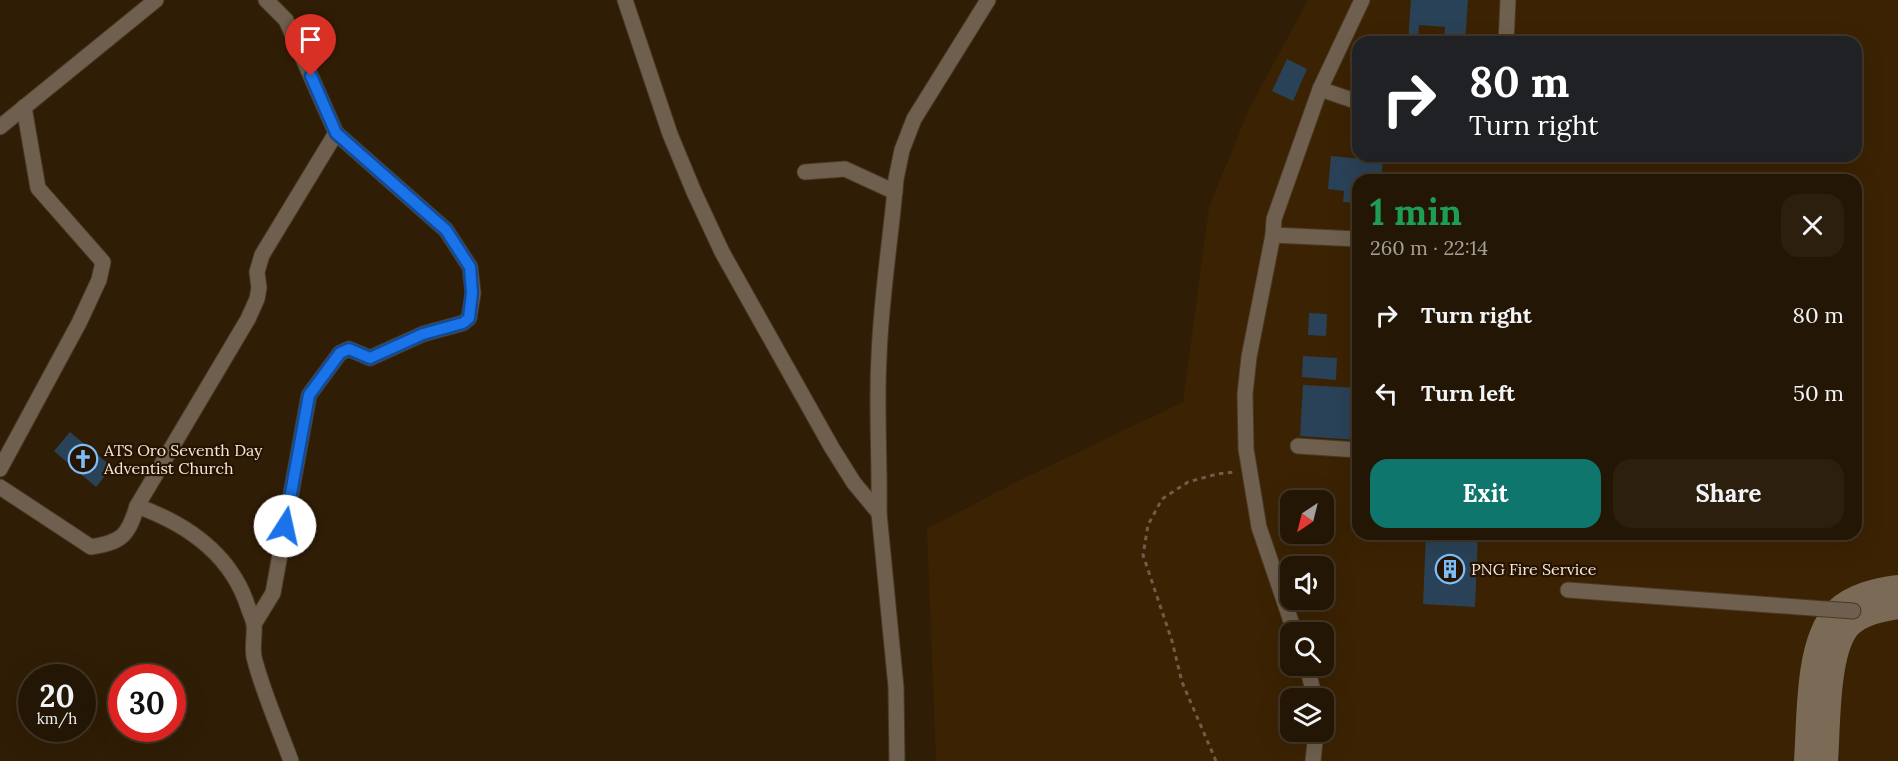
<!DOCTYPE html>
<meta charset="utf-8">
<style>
body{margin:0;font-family:Lora,serif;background:#2c1f0e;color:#f1f3f6;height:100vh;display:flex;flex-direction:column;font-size:22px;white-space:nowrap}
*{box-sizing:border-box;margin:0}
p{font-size:20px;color:#a39f9a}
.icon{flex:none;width:33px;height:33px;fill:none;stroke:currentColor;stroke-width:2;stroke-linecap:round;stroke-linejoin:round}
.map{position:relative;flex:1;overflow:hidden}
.drawer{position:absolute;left:1352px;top:174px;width:510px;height:366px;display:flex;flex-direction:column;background:#241604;border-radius:18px;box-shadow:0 6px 24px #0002,0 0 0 2px #413526}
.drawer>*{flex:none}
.hud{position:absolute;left:1352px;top:36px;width:510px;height:126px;border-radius:18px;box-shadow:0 6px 24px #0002,0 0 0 2px #413526;background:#202124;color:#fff;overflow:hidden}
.needle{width:39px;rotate:215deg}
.controls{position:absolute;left:1280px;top:490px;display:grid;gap:12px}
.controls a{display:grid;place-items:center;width:54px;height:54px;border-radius:12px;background:#241604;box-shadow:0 6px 24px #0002,0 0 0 2px #413526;font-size:30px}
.speed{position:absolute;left:18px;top:664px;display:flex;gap:12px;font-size:30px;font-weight:700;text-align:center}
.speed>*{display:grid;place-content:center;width:78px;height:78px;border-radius:50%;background:#241604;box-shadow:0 6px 24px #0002,0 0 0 2px #413526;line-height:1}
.speed small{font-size:15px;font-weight:400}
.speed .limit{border:9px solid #d22;background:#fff;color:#111}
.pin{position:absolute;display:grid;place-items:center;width:51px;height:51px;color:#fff;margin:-62px -26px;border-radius:50% 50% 50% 0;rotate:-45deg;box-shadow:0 0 6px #0007}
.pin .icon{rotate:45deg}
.me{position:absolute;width:66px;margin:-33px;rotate:10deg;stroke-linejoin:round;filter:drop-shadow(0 0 4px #0008)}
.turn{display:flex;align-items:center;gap:21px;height:126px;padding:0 18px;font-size:27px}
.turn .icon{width:78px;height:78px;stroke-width:2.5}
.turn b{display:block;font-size:42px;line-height:51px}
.round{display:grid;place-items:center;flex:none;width:63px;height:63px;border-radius:18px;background:#2c1f0e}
.head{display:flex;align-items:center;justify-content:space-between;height:102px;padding:0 18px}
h1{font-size:36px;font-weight:700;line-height:45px;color:#1e9e55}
.cta{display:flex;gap:12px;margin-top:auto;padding:12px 18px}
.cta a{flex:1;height:69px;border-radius:18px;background:#0f766e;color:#fff;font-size:24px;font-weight:700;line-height:69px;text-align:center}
.cta a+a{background:#2c1f0e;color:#f1f3f6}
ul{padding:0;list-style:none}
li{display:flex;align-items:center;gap:18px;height:78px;padding:0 18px}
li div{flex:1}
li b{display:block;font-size:22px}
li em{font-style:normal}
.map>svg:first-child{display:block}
</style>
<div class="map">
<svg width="1898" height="761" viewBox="0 0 1898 761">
<rect width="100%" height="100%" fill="#301d05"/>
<!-- built -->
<path fill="#3b2203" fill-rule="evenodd" d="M 1308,0 L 1898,0 L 1898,761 L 936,761 L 927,529 L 1014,483 L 1183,402 L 1209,207 L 1249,109 ZM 1358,42 L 1856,42 L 1856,156 L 1358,156 ZM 1358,180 L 1856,180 L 1856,534 L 1358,534 ZM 1290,501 L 1323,501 L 1323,534 L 1290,534 ZM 1290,567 L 1323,567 L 1323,600 L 1290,600 ZM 1290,633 L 1323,633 L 1323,666 L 1290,666 ZM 1290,699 L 1323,699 L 1323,732 L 1290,732 Z"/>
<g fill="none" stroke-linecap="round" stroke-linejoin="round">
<!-- taxiway -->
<path stroke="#7b6a56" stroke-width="44" d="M 1816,761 C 1819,724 1816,645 1843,618 C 1858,604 1878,600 1898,597"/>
</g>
<!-- building -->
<g fill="#2a4257">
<path d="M 1411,0 L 1468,0 L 1465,42 L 1444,42 L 1445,27 L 1419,25 L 1418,42 L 1408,42 Z"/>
<path d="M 1287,59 L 1307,69 L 1293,101 L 1272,91 Z"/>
<path d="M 1355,129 L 1358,129 L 1358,154 L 1352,153 Z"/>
<path d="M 1331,156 L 1383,161 L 1381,180 L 1358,180 L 1358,203 L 1343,202 L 1344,191 L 1328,189 Z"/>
<path d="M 1309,313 L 1327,314 L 1326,336 L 1308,335 Z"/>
<path d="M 1303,356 L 1337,358 L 1336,380 L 1302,377 Z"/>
<path d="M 1303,385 L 1358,388 L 1358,440 L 1300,436 Z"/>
<path d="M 70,432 L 112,467 L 96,487 L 54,451 Z"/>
<path d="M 1426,534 L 1478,534 L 1475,607 L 1423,604 Z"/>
</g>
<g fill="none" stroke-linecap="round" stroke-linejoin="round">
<!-- minor casing -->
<g stroke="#4c3923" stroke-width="17">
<g id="minor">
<path d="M 625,0 L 670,134 L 694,192 L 722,252 L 832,448 L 854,483 L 879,513 L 896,687 L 897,761"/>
<path d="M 1506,42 L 1508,0"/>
<path d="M 1320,89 L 1358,102"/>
<path d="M 0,127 L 156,0"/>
<path d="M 805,172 L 845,169 L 895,192"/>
<path d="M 1273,235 L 1358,239"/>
<path d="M 1298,446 L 1358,450"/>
<path d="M 0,469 L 79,323 L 99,280 L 103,262 L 38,188 L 24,107"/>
<path d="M 0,487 L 91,547 C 122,542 128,536 137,506 L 248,319 L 257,299 L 259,288 L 257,272 L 262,255 L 336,133"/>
<path d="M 137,506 C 187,524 231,554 248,607 C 250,613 253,619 254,624 C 255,635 252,646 254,657 C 262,690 279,728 291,761"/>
<path d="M 879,513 C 880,460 876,409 879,357 C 881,297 891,238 896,179 L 902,150 L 914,119 L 988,0"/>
<path d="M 1568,590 L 1853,611"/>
<path d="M 254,624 L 273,593 L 309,395 L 340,353 L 349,349 L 370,358 L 423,334 L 463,323 L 469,318 L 473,293 L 470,267 L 446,230 L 336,133 L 286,20 L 266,0"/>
<path d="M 1295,633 L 1259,527 L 1246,449 L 1245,394 L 1249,357 L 1273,235 L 1274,219 L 1320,89 L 1362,0"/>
<path d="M 1307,666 L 1315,699"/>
<path d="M 1313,761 L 1316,732"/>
</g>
</g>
<!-- path -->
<path stroke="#6e5d48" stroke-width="3" stroke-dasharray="4.5 4.5" stroke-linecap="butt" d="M 1216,761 L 1182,682 L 1172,641 L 1143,555 L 1148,525 L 1162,499 L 1188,482 L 1217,474 L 1235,472"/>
<!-- minor -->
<use href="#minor" stroke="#6f5f4e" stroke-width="15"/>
</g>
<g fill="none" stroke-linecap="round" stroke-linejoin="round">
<!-- route casing -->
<g stroke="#114b97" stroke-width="15">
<path id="route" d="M 285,526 L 309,395 L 340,353 L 349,349 L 370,358 L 423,334 L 463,323 L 469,318 L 472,293 L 470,267 L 446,230 L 336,133 L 311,76"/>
</g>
<!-- route -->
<use href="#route" stroke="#1a73e8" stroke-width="10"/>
</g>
<!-- icons -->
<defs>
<g id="church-ring" transform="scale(1.5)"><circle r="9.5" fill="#261300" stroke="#7dbef9" stroke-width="1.5"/><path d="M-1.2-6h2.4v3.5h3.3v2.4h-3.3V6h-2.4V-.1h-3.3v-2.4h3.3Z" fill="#7dbef9"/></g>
<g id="building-ring" transform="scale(1.5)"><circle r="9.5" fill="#261300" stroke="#7dbef9" stroke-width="1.5"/><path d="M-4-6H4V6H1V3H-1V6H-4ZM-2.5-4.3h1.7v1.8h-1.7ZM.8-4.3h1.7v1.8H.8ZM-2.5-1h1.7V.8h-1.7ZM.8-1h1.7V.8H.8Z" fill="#7dbef9"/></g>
</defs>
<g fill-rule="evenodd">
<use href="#church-ring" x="83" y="459"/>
<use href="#building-ring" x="1450" y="569"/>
</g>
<g text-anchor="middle" stroke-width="4.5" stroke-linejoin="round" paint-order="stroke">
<!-- poi labels -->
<g font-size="16" fill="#f5e7da" stroke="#261300" text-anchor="start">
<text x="104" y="456">ATS Oro Seventh Day<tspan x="104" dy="18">Adventist Church</tspan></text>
<text x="1471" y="575">PNG Fire Service</text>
</g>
</g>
</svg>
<div class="controls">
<a><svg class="needle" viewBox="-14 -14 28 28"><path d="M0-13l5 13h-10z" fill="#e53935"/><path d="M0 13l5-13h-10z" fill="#a39f9a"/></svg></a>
<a><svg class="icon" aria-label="sound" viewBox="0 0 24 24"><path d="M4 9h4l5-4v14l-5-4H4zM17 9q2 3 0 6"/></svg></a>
<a><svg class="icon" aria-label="search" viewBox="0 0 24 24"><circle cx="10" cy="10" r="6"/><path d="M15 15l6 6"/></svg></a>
<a><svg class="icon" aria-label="layers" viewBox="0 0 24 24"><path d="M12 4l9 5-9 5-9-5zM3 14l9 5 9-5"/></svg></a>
</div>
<div class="speed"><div>20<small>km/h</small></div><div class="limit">30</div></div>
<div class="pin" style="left:311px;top:76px;background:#d93025"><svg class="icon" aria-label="arrive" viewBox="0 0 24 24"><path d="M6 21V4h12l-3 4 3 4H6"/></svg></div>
<svg class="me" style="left:285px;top:526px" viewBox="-20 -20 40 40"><circle r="19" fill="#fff"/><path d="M0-13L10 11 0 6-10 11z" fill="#1a73e8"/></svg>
<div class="hud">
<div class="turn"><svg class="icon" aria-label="right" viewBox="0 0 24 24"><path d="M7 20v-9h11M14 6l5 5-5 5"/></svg><div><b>80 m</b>Turn right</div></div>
</div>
<section class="drawer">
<div class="head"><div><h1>1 min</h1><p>260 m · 22:14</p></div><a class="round"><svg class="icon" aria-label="close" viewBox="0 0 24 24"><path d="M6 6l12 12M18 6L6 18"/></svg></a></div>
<ul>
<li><svg class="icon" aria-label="right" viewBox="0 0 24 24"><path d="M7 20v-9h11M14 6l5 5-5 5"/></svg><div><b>Turn right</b></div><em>80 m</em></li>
<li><svg class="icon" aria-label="left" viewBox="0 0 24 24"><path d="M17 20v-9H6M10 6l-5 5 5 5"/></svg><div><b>Turn left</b></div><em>50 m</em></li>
</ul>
<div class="cta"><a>Exit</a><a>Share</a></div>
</section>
</div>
